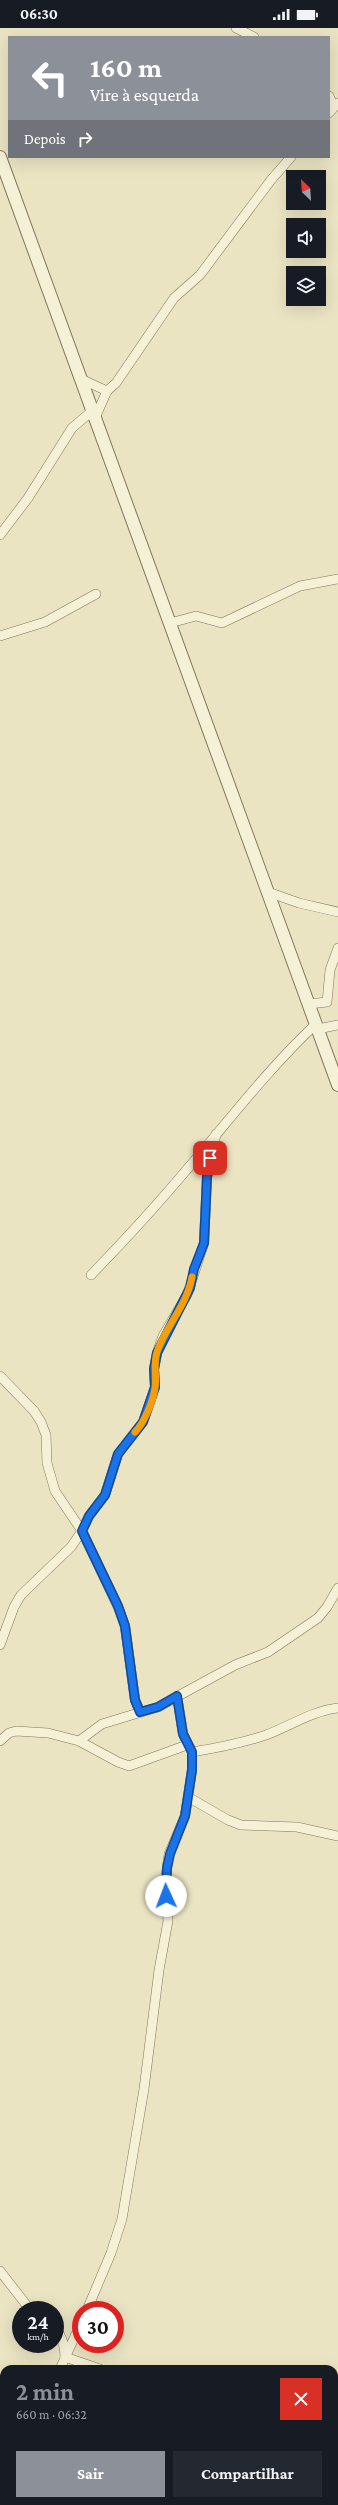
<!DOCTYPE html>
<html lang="pt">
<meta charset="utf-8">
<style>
body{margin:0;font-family:"Crimson Pro",serif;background:#242831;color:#f1f3f6;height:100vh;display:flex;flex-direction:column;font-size:15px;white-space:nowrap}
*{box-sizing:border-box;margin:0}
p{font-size:13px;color:#9ea1a6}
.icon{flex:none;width:22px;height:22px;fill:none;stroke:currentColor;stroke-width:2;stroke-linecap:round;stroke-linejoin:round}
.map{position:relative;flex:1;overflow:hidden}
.side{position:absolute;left:0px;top:2337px;width:338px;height:140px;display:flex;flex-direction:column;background:#171b24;border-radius:12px 12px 0 0;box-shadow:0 4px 16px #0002}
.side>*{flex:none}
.top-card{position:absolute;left:8px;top:8px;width:322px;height:122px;border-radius:0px;box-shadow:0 4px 16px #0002;background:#8c9099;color:#fff;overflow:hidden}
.needle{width:26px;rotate:335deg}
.fabs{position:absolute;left:286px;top:142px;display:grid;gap:8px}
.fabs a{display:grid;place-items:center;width:40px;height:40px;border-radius:0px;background:#171b24;box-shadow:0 4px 16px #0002;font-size:20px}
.speed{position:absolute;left:12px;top:2273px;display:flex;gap:8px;font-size:20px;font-weight:700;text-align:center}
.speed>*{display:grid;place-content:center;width:52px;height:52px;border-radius:50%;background:#171b24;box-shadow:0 4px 16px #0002;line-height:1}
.speed small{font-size:10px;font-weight:400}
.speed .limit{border:6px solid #d22;background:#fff;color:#111}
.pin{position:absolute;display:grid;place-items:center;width:34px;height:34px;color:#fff;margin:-17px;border-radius:8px;box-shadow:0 2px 6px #0006}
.me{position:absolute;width:44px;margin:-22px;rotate:358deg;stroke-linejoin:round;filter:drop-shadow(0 0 3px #0008)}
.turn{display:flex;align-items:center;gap:14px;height:84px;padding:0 16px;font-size:18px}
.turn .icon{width:52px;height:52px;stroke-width:2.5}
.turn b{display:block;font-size:28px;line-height:34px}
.then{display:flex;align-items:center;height:38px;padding:0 16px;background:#0003;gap:8px;font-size:15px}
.round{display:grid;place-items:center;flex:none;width:42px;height:42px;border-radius:0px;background:#242831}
.headline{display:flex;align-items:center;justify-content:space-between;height:68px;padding:0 16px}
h1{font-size:24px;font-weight:700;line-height:30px;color:#8c9099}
.cta{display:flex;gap:8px;margin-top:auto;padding:8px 16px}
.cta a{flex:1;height:46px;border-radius:0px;background:#8c9099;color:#fff;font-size:16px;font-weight:700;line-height:46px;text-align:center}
.cta a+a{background:#242831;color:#f1f3f6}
.status{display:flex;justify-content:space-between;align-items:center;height:28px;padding:0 20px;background:#171b24;direction:ltr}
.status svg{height:11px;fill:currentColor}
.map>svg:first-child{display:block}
</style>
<div class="status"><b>06:30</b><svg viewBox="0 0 49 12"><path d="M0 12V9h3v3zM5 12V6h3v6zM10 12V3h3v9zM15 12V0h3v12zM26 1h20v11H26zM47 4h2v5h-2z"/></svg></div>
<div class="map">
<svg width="338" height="2477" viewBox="0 0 338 2477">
<rect width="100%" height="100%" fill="#eae4c3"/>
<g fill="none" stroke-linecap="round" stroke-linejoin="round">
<!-- minor casing -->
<g stroke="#83765b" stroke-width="10">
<g id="minor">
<path d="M 236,0 L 254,9"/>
<path d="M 329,68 L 334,79"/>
<path d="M 329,85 L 338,75"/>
<path d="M 81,351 L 107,363"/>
<path d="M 95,390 L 107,363 L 116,355 L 174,270 L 200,247 L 271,152 L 291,129"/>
<path d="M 0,507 L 28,470 L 72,400 L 92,383"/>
<path d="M 170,595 L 196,588 L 222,595 L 300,558 L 338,551"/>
<path d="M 0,608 L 45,594 L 96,566"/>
<path d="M 268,864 L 299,875 L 338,884"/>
<path d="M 309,976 L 327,974 L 330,942 L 338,920"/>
<path d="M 318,1001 L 338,997"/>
<path d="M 91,1247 C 125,1212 158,1176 189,1139 C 231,1090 269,1040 316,996"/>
<path d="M 0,1348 L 34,1383 L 41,1394 L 46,1407 L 47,1435 L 55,1463 L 82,1503 L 118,1579 L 125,1598 L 135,1672 L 140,1684"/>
<path d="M 0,1617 L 14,1579 L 21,1567 L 71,1519 L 82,1503 L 89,1488 L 105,1467 L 118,1426 L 143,1394 L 155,1359 L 154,1341 L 157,1325 L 163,1308 L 187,1267 L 204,1215 L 207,1149 L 216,1106"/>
<path d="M 0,1713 L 9,1705 L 16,1703 L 48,1705 L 79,1713 L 118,1734 L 129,1738 L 187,1717"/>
<path d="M 79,1713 L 102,1696 L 158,1679 L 235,1637 L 268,1624 L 318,1590 L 327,1579 L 338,1560"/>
<path d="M 192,1724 C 217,1720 242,1715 266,1707 C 290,1698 312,1683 338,1680"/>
<path d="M 188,1769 L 228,1792 L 241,1797 L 297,1799 L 338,1808"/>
<path d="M 0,2243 L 28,2279 L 33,2282"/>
<path d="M 87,2282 L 111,2225 L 122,2191 L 144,2061 L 159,1942 L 168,1893 L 165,1857 L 167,1840 L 169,1826 L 185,1788 L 192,1742 L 192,1724 L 183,1706 L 177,1668"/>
<path d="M 55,2300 C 63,2309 65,2318 65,2329 L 100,2341"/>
<path d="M 60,2341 L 81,2295"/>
<path d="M 334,2459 L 338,2456"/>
<path d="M 4,2477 L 6,2473"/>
<path d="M 312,2477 L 317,2473"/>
</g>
</g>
<!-- tertiary casing -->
<g stroke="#83765b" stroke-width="14">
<path id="tertiary" d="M 0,129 L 338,1057"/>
</g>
<!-- minor -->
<use href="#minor" stroke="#f5f1d6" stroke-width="9"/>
<!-- tertiary -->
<use href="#tertiary" stroke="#f5f1d6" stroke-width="12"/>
</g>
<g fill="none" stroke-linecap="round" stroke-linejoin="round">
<!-- route casing -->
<g stroke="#114b97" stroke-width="10">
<path id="route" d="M 166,1868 L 167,1840 L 170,1826 L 185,1788 L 192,1742 L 192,1724 L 183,1706 L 177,1668 L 158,1679 L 140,1684 L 135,1672 L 125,1598 L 118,1578 L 82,1503 L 89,1488 L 105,1467 L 118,1426 L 143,1394 L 155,1359 L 154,1341 L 157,1325 L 190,1260 L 194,1241 L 204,1215 L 207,1149 L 210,1130"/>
</g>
<!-- route -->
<use href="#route" stroke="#1a73e8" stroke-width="7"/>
<!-- slow -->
<path stroke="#f59e0b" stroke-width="7" d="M 135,1404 C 144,1395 153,1374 155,1360 C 157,1348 153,1336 157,1324 C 166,1298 187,1277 192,1249"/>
</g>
</svg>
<div class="fabs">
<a><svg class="needle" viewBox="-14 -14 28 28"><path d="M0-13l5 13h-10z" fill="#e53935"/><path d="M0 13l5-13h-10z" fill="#9ea1a6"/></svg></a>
<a><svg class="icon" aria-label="sound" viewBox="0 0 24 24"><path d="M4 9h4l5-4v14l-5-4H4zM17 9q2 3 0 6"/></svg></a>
<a><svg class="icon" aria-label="layers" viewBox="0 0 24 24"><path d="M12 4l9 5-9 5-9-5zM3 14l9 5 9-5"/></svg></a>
</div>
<div class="speed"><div>24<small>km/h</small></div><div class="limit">30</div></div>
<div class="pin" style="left:210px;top:1130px;background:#d93025"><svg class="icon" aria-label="arrive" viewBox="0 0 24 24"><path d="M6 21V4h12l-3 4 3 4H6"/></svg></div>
<svg class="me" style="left:166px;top:1868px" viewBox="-20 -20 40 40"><circle r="19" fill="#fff"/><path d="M0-13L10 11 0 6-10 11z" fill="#1a73e8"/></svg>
<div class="top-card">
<div class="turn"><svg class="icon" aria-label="left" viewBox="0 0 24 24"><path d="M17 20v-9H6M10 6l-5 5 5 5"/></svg><div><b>160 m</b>Vire à esquerda</div></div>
<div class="then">Depois<svg class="icon" aria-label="right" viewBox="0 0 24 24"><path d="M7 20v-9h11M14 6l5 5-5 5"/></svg></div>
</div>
<section class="side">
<div class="headline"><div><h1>2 min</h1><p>660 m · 06:32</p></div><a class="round" style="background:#d93025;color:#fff"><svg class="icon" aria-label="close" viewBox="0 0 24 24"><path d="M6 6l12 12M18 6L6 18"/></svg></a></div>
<div class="cta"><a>Sair</a><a>Compartilhar</a></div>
</section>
</div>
